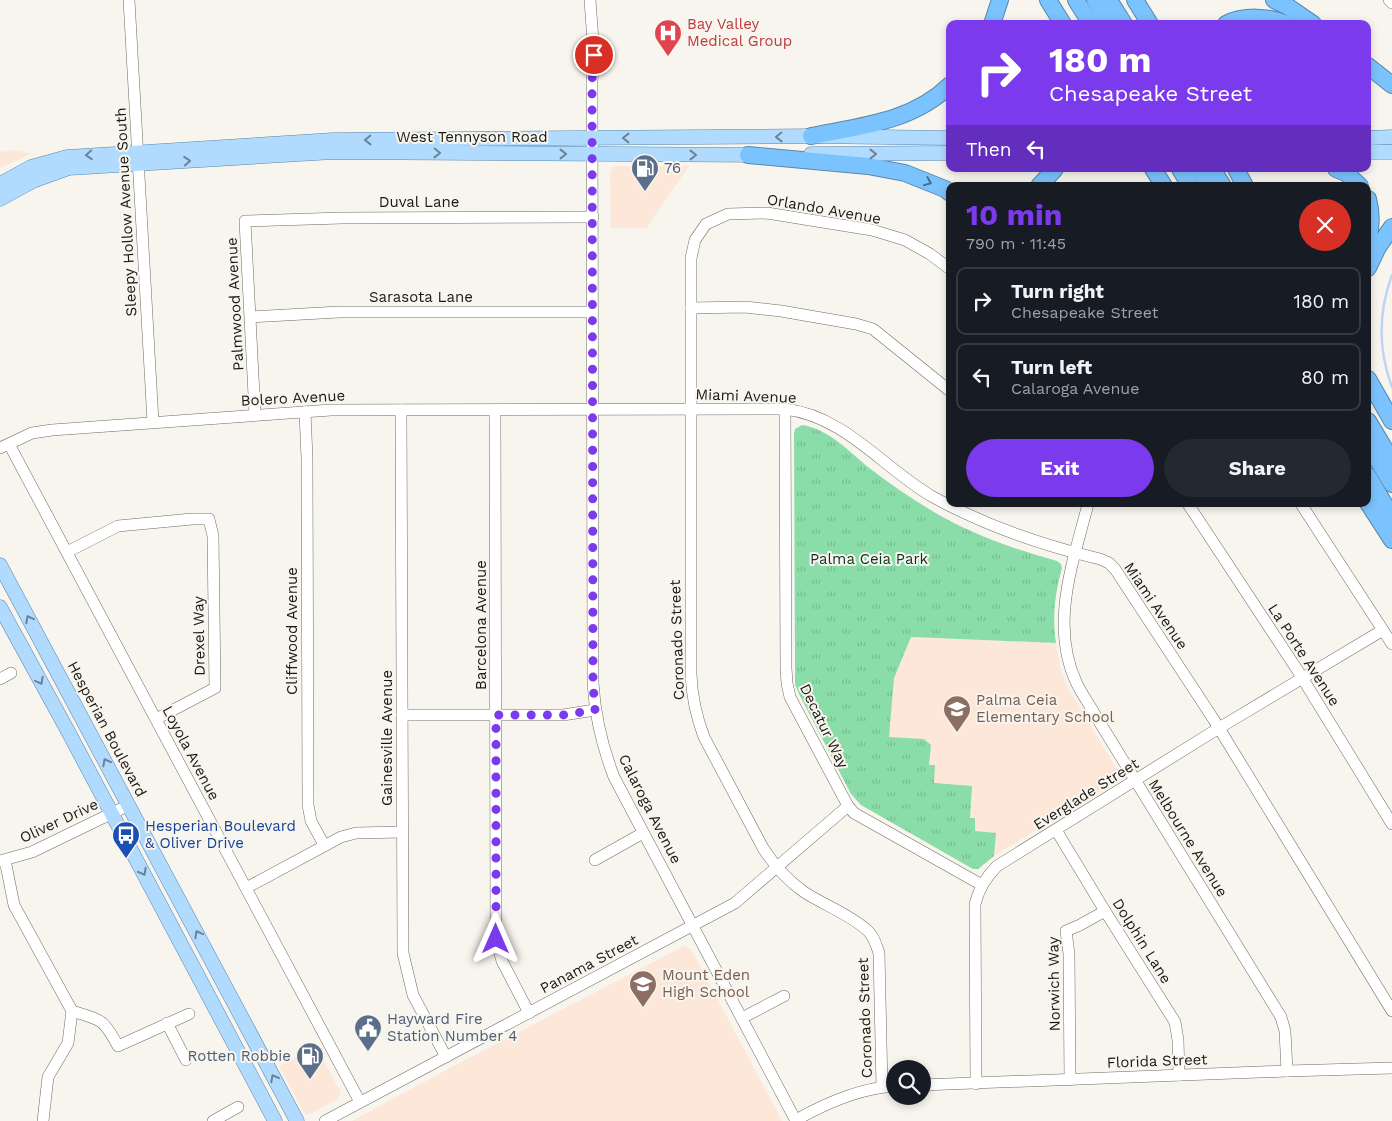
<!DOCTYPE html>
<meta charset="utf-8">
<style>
body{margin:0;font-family:"Work Sans",sans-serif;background:#242831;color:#f1f3f6;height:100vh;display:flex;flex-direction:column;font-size:19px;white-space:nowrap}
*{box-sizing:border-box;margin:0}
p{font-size:16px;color:#9ea1a6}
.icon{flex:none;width:28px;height:28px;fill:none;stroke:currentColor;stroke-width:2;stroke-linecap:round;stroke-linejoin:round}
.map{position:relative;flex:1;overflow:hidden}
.drawer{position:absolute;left:946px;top:182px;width:425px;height:325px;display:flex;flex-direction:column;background:#171b24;border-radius:10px;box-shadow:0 2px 8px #0003}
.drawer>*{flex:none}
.hud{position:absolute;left:946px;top:20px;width:425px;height:152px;border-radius:10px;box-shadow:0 2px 8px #0003;background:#7c3aed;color:#fff;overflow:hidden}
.buttons{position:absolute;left:886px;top:1060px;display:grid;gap:10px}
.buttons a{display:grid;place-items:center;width:45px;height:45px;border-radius:50%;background:#171b24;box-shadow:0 2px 8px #0003;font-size:25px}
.pin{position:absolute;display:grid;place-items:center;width:42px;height:42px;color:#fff;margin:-21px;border:2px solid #fff;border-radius:50%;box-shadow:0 1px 5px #0007}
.me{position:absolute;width:55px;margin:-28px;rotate:0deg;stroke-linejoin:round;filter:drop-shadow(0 0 4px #0008)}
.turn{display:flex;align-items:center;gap:18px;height:105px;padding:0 20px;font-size:22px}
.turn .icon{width:65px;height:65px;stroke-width:2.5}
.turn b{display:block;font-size:35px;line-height:42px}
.then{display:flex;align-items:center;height:48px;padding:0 20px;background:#0003;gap:10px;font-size:19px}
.round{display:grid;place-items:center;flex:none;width:52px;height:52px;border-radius:26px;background:#242831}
.headline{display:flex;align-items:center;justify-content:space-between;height:85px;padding:0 20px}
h1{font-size:30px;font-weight:700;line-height:38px;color:#7c3aed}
.cta{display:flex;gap:10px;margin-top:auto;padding:10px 20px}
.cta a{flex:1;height:58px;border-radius:30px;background:#7c3aed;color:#fff;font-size:20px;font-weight:700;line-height:58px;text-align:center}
.cta a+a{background:#242831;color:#f1f3f6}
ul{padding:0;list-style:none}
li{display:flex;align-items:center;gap:15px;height:68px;margin:0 10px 8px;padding:0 10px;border:2px solid #363941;border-radius:10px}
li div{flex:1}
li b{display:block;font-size:19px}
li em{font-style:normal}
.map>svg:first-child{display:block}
</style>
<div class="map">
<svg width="1392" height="1121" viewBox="0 0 1392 1121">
<defs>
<pattern id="grass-tufts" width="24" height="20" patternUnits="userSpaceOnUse" patternTransform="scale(1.25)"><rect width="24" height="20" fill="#8adda8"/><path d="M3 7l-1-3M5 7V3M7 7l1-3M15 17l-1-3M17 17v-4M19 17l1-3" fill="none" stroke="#76bd90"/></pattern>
</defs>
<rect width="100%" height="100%" fill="#f8f5ee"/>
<!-- commercial -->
<g fill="#fce7d8">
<path d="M 13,150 L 21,151 L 31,154 L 0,168 L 0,152 Z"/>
<path d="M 617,166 L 689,166 L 646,228 L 611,228 L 610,175 L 612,168 Z"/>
<path d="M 316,1047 L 341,1093 L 336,1100 L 310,1114 L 306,1114 L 303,1111 L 279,1066 Z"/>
</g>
<!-- education -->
<g fill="#fce7d9">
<path d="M 910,637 L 1056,643 L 1060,667 L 1069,690 L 1118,771 L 1119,777 L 1118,780 L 994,856 L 978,869 L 973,869 L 861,805 L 851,794 L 799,694 L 795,684 L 795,661 L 822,661 Z"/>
<path d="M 684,946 L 691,949 L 782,1121 L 352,1121 L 450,1068 Z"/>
</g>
<!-- grass -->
<path fill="url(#grass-tufts)" d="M 802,425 C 830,429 851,454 872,470 C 890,484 909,497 929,509 C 968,533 1013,549 1057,561 L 1061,564 L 1062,568 C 1055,593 1052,617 1056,643 L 911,637 L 894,678 L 889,737 L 924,739 L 931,745 L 929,765 L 935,765 L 934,783 L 972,786 L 970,818 L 975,818 L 975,831 L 996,833 L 994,856 L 978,869 L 973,869 L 861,805 L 851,794 L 799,694 L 795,684 L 795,661 L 794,433 L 795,429 Z"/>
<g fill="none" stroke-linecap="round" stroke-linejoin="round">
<!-- stream -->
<path stroke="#bfd3f4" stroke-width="2.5" d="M 1392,275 C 1378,313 1378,350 1392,387"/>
<!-- minor casing -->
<g stroke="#6e6b65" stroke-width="12">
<g id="minor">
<path d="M 129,0 L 153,422"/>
<path d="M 590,0 L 594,55 L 592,81 L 593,683 C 595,716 602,746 614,777 L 796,1121"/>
<path d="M 1389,0 L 1392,3"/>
<path d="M 691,308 L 745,307 L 781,311 L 856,324 L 873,329 L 950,391"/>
<path d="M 251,317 L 339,312 L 592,312"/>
<path d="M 785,409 L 786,668 L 787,683 L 790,697 L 848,806 L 854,813 L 982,885"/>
<path d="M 401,410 L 403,953 L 413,995 L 446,1057"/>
<path d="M 495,410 L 496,939 L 502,961 L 529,1013"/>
<path d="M 305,412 L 307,458 L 308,805 L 311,821 L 324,845"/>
<path d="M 255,415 L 245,221 L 342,218 L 593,217"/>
<path d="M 9,444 L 360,1102"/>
<path d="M 0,448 L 32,433 L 52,430 L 331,410 L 785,409 C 845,416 883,468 933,497 C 986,526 1041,545 1100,559 L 1109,563 L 1115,569 L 1214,720 L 1392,1011"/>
<path d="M 1088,504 C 1073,563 1049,625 1077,684 C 1083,696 1091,707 1097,718 L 1281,1017 L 1285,1031 L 1287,1071"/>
<path d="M 1188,504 L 1298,671 L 1392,824"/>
<path d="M 1301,504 L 1392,644"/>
<path d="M 67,552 L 118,526 L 192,519 L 209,519 L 213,536 L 215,688 L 156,719"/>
<path d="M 0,679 L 11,673"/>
<path d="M 402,715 L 563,715 L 595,710"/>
<path d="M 1056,830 L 1105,911 L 1175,1022 L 1178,1040 L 1179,1075"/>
<path d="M 5,860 L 14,905 L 72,1011"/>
<path d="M 595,860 L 643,833"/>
<path d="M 0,861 L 32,852 L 129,805"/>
<path d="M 246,888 L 341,837 L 356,833 L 402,832"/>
<path d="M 72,1011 C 102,1021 102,1017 118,1046 L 189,1014"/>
<path d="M 742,1018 L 784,996"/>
<path d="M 167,1023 L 186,1060"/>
<path d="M 1070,1080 L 1069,954 L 1066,931 L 1080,925 L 1105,911"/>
<path d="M 976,1084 L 975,904 C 979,888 986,877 997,866 L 1219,728 L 1383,630"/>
<path d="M 922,1085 L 1287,1071 L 1392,1068"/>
<path d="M 882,1087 L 879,953 C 876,945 874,936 867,930 C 849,914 824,905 804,892 C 787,880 774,865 763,848 L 704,737 C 696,716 692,697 691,675 L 691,258 L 695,240 L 706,224 L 728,214 L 767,213 L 872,230 L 905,240 L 930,254 L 950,269"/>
<path d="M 796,1120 C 826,1103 860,1088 895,1086"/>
<path d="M 43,1121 L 48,1077 L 68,1043 L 72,1011"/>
<path d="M 213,1121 L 238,1107"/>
<path d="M 325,1121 L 735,903 L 848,806"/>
</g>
</g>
<!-- major casing -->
<g stroke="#5987ac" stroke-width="15">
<g id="major">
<path d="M 1368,138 L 1392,137"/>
<path d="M 1368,152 L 1392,152"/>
<path d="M 811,154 L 950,153"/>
<path d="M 0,184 L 31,167 L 67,157 L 333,140 L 811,136 L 950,138"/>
<path d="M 0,199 L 33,181 L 69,168 L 333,152 L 759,155"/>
<path d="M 0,565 L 297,1121"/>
<path d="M 0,607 L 70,735 L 275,1121"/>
</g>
</g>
<!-- highway casing -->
<g stroke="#5987ac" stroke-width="18">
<g id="highway">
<path d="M 1048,0 L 1063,24"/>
<path d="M 1076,0 L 1091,24"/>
<path d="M 1095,0 L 1109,24"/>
<path d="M 1109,0 L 1124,24"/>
<path d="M 1135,0 L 1150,24"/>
<path d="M 1274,0 L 1287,6 L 1313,24"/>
<path d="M 992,24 L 1000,0"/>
<path d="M 1226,24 C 1243,15 1270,16 1286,24"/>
<path d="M 1368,66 L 1392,85"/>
<path d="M 811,136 C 861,126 912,122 950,85"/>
<path d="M 748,155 L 868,166 L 905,173 L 945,189 L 950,193"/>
<path d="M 1153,169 L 1164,186"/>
<path d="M 1180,169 L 1190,186"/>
<path d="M 1198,169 L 1209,186"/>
<path d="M 1212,169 L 1223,186"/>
<path d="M 1236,169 L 1245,186"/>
<path d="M 1336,169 L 1346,173 L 1360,186"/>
<path d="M 1039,186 L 1055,169"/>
<path d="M 1368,199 C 1372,214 1372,225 1368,239"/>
<path d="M 1368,268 L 1378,247 L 1392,227"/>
<path d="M 1368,379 L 1392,421"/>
<path d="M 1368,421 L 1392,461"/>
<path d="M 1368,444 L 1392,484"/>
<path d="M 1368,476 L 1392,517"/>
<path d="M 1368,503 L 1392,540"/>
</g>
</g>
<!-- minor -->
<use href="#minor" stroke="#fff" stroke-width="11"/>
<!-- major -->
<use href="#major" stroke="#b0dbfe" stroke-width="14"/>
<!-- highway -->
<use href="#highway" stroke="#7bc3fe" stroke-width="16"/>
</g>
<!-- one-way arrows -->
<defs><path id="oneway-chevron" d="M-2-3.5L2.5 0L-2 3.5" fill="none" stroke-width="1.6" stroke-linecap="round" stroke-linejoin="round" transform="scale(1.25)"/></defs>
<g stroke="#6c8395">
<use href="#oneway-chevron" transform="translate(779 137) rotate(179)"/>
<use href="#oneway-chevron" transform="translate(626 138) rotate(-180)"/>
<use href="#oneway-chevron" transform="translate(368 140) rotate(179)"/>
<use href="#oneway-chevron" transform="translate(437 153) rotate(1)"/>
<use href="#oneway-chevron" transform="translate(563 154)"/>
<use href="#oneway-chevron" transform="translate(873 154)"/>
<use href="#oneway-chevron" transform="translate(89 155) rotate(176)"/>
<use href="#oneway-chevron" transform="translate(693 155)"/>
<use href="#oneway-chevron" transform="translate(187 161) rotate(-4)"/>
<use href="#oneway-chevron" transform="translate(29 619) rotate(-118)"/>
<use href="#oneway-chevron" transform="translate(40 681) rotate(61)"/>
<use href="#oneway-chevron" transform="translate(106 762) rotate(-118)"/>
<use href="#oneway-chevron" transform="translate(143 872) rotate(62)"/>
<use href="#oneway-chevron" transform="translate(198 934) rotate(-118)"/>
<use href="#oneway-chevron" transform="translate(274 1078) rotate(-118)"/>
</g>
<use stroke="#4a6e8a" href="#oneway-chevron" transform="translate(928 182) rotate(22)"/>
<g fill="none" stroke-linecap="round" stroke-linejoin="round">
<!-- route -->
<path stroke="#7c3aed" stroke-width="9" stroke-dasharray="0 16.2" d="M 496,939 L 496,715 L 563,715 L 595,710 L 593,683 L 592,81 L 594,55"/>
</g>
<!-- icons -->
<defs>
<g id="hospital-pin" transform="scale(1.4375)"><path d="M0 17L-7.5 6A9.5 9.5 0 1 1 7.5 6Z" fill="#e0444e" stroke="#f8f5ee"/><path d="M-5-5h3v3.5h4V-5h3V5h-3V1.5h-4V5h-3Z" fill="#fff"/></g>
<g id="fuel-pin" transform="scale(1.4375)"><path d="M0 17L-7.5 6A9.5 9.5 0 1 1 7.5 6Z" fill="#5c6f8a" stroke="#f8f5ee"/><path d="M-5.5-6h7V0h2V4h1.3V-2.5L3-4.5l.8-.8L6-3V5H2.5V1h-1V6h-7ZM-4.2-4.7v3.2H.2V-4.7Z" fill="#fff"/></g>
<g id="school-pin" transform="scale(1.4375)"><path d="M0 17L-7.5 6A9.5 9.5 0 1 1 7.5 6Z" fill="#8d6e63" stroke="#f8f5ee"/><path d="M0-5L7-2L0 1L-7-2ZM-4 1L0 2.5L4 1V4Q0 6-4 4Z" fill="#fff"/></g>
<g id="bus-pin" transform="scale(1.4375)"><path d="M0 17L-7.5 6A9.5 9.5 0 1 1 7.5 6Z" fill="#1a4fb4" stroke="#f8f5ee"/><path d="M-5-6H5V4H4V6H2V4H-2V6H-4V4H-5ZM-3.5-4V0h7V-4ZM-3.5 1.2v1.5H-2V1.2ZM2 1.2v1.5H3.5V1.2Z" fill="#fff"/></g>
<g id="civic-pin" transform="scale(1.4375)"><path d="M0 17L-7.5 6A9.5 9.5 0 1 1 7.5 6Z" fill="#5c6f8a" stroke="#f8f5ee"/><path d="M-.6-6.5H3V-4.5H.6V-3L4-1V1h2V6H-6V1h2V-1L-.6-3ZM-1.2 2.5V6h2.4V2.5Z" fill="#fff"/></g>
</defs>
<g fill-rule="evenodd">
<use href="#hospital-pin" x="668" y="33"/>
<use href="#fuel-pin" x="645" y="168"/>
<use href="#school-pin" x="957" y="709"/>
<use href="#bus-pin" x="126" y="835"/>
<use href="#school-pin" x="643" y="984"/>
<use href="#civic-pin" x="368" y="1028"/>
<use href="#fuel-pin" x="310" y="1056"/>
</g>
<g text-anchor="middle" stroke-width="4" stroke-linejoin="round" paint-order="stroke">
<!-- health labels -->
<g font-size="15" fill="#be3a42" stroke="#f8f5ee" text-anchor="start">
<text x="687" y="29">Bay Valley<tspan x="687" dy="17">Medical Group</tspan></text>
</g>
<!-- street labels -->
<g font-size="15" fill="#191815" stroke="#f8f5ee">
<text x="472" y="142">West Tennyson Road</text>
<text x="419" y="207">Duval Lane</text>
<text transform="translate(824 209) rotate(10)" y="5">Orlando Avenue</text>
<text transform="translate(126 212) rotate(-93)" y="5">Sleepy Hollow Avenue South</text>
<text x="421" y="302">Sarasota Lane</text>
<text transform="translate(235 304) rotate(-93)" y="5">Palmwood Avenue</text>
<text transform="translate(746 396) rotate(2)" y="5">Miami Avenue</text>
<text transform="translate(293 398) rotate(-3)" y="5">Bolero Avenue</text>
<text transform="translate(1156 606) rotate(56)" y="5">Miami Avenue</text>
<text transform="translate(481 625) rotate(-90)" y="5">Barcelona Avenue</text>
<text transform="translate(292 631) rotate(-90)" y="5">Cliffwood Avenue</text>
<text transform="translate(199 636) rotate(-91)" y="5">Drexel Way</text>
<text transform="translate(677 640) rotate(-92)" y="5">Coronado Street</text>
<text transform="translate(1304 655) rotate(57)" y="5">La Porte Avenue</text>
<text transform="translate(824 726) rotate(64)" y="5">Decatur Way</text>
<text transform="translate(107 729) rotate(62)" y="5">Hesperian Boulevard</text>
<text transform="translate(387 738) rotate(-90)" y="5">Gainesville Avenue</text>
<text transform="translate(191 753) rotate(62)" y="5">Loyola Avenue</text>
<text transform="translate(1086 794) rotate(-32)" y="5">Everglade Street</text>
<text transform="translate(650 809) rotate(63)" y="5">Calaroga Avenue</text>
<text transform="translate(59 821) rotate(-25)" y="5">Oliver Drive</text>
<text transform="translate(1188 838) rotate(58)" y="5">Melbourne Avenue</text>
<text transform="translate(1142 941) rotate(58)" y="5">Dolphin Lane</text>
<text transform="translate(589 964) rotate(-28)" y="5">Panama Street</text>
<text transform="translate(1054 984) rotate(-91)" y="5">Norwich Way</text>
<text transform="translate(865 1018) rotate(-92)" y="5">Coronado Street</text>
<text transform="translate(1157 1061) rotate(-2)" y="5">Florida Street</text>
</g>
<!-- service labels -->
<g font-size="15" fill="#4e5e75" stroke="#f8f5ee" text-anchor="start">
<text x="664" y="173">76</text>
<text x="387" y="1024">Hayward Fire<tspan x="387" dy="17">Station Number 4</tspan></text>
<text x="291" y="1061" text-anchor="end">Rotten Robbie</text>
</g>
<!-- park labels -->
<g font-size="15" fill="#0b351f" stroke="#f8f5ee">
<text x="869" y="564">Palma Ceia Park</text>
</g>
<!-- education labels -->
<g font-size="15" fill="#785e54" stroke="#f8f5ee" text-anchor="start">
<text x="976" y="705">Palma Ceia<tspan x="976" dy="17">Elementary School</tspan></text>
<text x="662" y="980">Mount Eden<tspan x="662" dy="17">High School</tspan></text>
</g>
<!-- transit labels -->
<g font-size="15" fill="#164399" stroke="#f8f5ee" text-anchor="start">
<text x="145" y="831">Hesperian Boulevard<tspan x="145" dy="17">&amp; Oliver Drive</tspan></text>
</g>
</g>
</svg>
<div class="buttons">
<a><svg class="icon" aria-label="search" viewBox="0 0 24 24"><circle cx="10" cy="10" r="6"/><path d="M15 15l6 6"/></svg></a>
</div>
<div class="pin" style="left:594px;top:55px;background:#d93025"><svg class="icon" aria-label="arrive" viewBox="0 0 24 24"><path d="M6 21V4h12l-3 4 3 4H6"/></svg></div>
<svg class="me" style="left:496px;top:939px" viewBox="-20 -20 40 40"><path d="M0-17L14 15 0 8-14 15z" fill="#7c3aed" stroke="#fff" stroke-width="4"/></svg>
<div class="hud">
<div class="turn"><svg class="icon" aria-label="right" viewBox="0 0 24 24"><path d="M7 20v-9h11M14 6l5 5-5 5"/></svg><div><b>180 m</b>Chesapeake Street</div></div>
<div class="then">Then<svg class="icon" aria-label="left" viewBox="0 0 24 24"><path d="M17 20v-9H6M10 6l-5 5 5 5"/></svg></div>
</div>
<section class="drawer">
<div class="headline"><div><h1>10 min</h1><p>790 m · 11:45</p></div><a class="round" style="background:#d93025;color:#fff"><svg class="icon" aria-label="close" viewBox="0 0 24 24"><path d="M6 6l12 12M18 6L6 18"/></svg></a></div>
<ul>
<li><svg class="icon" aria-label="right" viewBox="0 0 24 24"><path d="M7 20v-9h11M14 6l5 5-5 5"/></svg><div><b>Turn right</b><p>Chesapeake Street</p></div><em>180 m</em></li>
<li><svg class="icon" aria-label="left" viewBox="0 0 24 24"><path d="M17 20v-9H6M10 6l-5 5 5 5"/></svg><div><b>Turn left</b><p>Calaroga Avenue</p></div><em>80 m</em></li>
</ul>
<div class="cta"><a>Exit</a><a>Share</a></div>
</section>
</div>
